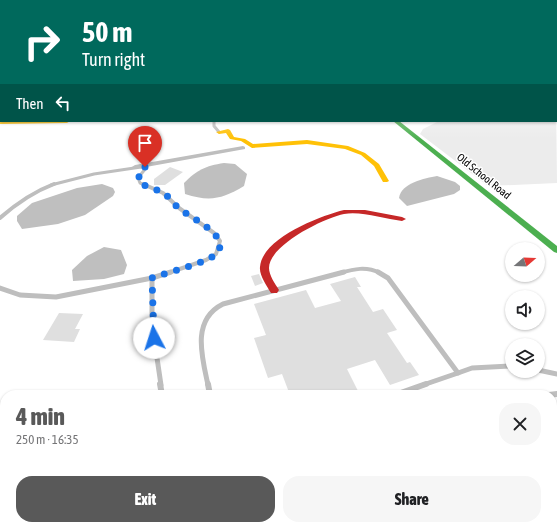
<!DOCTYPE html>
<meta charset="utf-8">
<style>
body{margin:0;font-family:"Asap Condensed",sans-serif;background:#f6f6f6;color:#202124;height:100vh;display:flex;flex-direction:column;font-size:15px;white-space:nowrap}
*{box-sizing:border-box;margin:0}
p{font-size:13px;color:#757577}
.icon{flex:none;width:22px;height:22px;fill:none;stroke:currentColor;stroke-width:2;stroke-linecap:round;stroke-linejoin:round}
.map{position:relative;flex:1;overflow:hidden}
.panel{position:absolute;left:0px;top:390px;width:557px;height:140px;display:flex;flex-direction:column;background:#fff;border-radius:16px 16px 0 0;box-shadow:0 1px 3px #0004}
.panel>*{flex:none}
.guide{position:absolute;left:0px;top:0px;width:557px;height:122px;box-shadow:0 1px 3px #0004;background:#00695c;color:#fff;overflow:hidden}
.needle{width:26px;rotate:71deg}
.fabs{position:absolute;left:505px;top:242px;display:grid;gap:8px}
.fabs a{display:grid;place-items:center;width:40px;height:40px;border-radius:50%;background:#fff;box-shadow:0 1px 3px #0004;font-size:20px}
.pin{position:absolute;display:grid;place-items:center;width:34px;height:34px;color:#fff;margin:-41px -17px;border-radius:50% 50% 50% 0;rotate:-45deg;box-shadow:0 0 4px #0007}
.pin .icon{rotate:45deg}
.me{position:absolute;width:44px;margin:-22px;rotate:355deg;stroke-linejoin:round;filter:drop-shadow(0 0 3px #0008)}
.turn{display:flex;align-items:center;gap:14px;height:84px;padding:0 16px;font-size:18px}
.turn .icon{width:52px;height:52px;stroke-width:2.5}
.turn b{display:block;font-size:28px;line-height:34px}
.then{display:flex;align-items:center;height:38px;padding:0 16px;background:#0003;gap:8px;font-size:15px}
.round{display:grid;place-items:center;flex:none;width:42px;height:42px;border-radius:16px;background:#f6f6f6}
.summary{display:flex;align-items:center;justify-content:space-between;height:68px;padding:0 16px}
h1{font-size:24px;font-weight:800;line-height:30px;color:#595959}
.action{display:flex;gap:8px;margin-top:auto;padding:8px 16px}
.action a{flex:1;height:46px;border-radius:16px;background:#595959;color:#fff;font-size:16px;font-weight:800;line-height:46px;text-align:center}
.action a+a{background:#f6f6f6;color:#202124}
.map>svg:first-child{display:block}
</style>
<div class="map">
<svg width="557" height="530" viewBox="0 0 557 530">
<rect width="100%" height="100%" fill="#fff"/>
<!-- green -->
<path fill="#ececec" d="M 556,95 L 557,183 L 488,186 L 420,134 L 423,129 L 439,121 L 556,121 Z"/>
<!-- water -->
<g fill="#bfbfbf">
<path d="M 224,163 L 235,164 L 247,174 L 244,186 C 222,199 210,202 185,194 L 184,183 C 197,170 205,166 224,163 Z"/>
<path d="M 437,176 L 455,182 L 460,186 L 460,190 L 454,194 L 407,206 L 399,198 C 401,183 425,178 437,176 Z"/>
<path d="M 102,184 L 113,188 L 115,192 L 113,196 L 85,215 L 58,224 L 22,229 L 17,221 L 17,216 L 32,203 L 77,188 Z"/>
<path d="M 104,247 L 121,250 L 127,265 L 124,274 L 104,279 L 73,281 L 72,270 L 87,256 Z"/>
</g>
<!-- building -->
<g fill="#dfdfdf">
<path d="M 170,167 L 183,172 L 165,185 L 154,185 L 154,179 Z"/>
<path d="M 259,274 L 263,283 L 255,286 L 251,276 Z"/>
<path d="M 355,277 L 361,287 L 357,287 L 373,312 L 383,309 L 397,330 L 387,333 L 407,363 L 410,362 L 419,375 L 390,385 L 375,360 L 347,369 L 360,395 L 290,395 L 282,374 L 268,378 L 254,338 L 266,335 L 254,304 L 306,290 L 315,308 L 341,301 L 330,284 Z"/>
<path d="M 59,313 L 83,314 L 75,329 L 80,329 L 74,342 L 43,340 Z"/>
</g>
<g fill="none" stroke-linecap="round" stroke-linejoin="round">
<!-- lane-far3 -->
<g stroke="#bebebe" stroke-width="3">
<path d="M 214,121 L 214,126 L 219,132"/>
<path d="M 51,185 L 94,174 L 141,167 L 146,168 L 138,178 L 140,183 L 145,185"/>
</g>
<!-- lane-far2 -->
<g stroke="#bebebe" stroke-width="4">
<path d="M 143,184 L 163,193 L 179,208 L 214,233 L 220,241 L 216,254 L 206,260 L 168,273"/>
<path d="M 0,218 C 17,203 33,192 54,184"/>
<path d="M 340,273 C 354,269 366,266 380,273"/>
</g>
<!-- lane-far1 -->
<g stroke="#bebebe" stroke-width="5">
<path d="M 378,272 L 388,278 L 458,373 L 472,368 L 512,366"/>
<path d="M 152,278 L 152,324 L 161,385"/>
<path d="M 0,288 L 20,295 L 56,297 L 152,278 L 171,272"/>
<path d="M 538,370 L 557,374"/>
<path d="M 208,385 C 202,357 191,320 223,304 L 344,272"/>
<path d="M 423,385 L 458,373"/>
</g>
<!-- lane -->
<g stroke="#bebebe" stroke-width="6">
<path d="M 160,384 L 162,395"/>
<path d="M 208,384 L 210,395"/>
<path d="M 395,395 L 426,384"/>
<path d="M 549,395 L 557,394"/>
<path d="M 178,525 L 179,530"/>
<path d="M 243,525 L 244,530"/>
<path d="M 443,525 L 446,530"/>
</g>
<!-- street -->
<path fill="#bebebe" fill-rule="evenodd" d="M 243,146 L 245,147 L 245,149 L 135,169 L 132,167 L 135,165 Z"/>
<!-- fast -->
<path fill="#4caf50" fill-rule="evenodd" d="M 393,121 L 399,121 L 557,246 L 557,253 L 554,252 Z"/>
<!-- slow -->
<g fill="#ffc107" fill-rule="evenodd">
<path d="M 0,120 L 1,121 L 70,121 L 67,123 L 0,124 Z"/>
<path d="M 228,129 L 230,130 L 234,137 L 245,139 L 253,144 L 307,140 L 348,146 L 365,153 L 379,164 L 389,181 L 387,182 L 383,182 L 374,166 L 361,155 L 345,149 L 307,144 L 252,148 L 241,141 L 230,139 L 226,133 L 219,134 L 216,132 Z"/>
</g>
<!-- jam -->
<path fill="#c62828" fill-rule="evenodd" d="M 344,210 L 365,210 L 402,217 L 406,219 L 402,221 C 384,219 362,211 344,214 C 324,218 269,245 269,268 C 269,275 275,284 279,290 L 277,293 L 271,293 C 267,286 259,275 260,267 C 262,238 320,216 344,210 Z"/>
</g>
<!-- sky -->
<linearGradient id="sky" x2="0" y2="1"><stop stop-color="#97b8d8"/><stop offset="0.47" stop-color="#fff"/><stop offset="1" stop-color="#fff" stop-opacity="0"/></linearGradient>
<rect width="557" height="139" fill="url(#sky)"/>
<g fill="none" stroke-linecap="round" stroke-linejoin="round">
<!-- route -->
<path stroke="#1a73e8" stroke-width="7" stroke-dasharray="0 12.6" d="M 145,167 L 146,168 L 138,178 L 140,183 C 147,187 155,189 162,192 C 169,196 174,205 180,209 C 191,218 231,236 217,253 C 210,262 165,273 152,278 L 154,338"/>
</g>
<g text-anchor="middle" stroke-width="3" stroke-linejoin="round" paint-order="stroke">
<!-- far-street labels -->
<g font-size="11" fill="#000" stroke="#fff">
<text transform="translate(484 176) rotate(39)" y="4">Old School Road</text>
</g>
</g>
</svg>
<div class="fabs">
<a><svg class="needle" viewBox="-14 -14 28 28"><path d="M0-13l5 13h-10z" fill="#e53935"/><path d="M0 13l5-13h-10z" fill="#757577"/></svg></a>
<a><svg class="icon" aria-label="sound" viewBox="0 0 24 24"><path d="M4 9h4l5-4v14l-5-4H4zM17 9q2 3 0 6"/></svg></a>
<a><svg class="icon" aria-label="layers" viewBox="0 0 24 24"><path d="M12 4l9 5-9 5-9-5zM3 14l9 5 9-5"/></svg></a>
</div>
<div class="pin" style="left:145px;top:167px;background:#d93025"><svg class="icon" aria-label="arrive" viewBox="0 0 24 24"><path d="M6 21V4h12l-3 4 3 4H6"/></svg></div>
<svg class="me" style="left:154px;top:338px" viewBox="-20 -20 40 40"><circle r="19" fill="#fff"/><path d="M0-13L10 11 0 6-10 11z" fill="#1a73e8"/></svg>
<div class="guide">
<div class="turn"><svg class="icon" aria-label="right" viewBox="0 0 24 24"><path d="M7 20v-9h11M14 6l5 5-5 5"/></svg><div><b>50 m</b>Turn right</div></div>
<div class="then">Then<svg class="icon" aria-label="left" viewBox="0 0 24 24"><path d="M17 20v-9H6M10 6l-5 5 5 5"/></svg></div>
</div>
<section class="panel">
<div class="summary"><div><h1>4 min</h1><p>250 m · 16:35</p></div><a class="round"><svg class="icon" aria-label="close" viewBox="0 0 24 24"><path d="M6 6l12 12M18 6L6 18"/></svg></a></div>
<div class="action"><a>Exit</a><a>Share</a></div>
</section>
</div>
